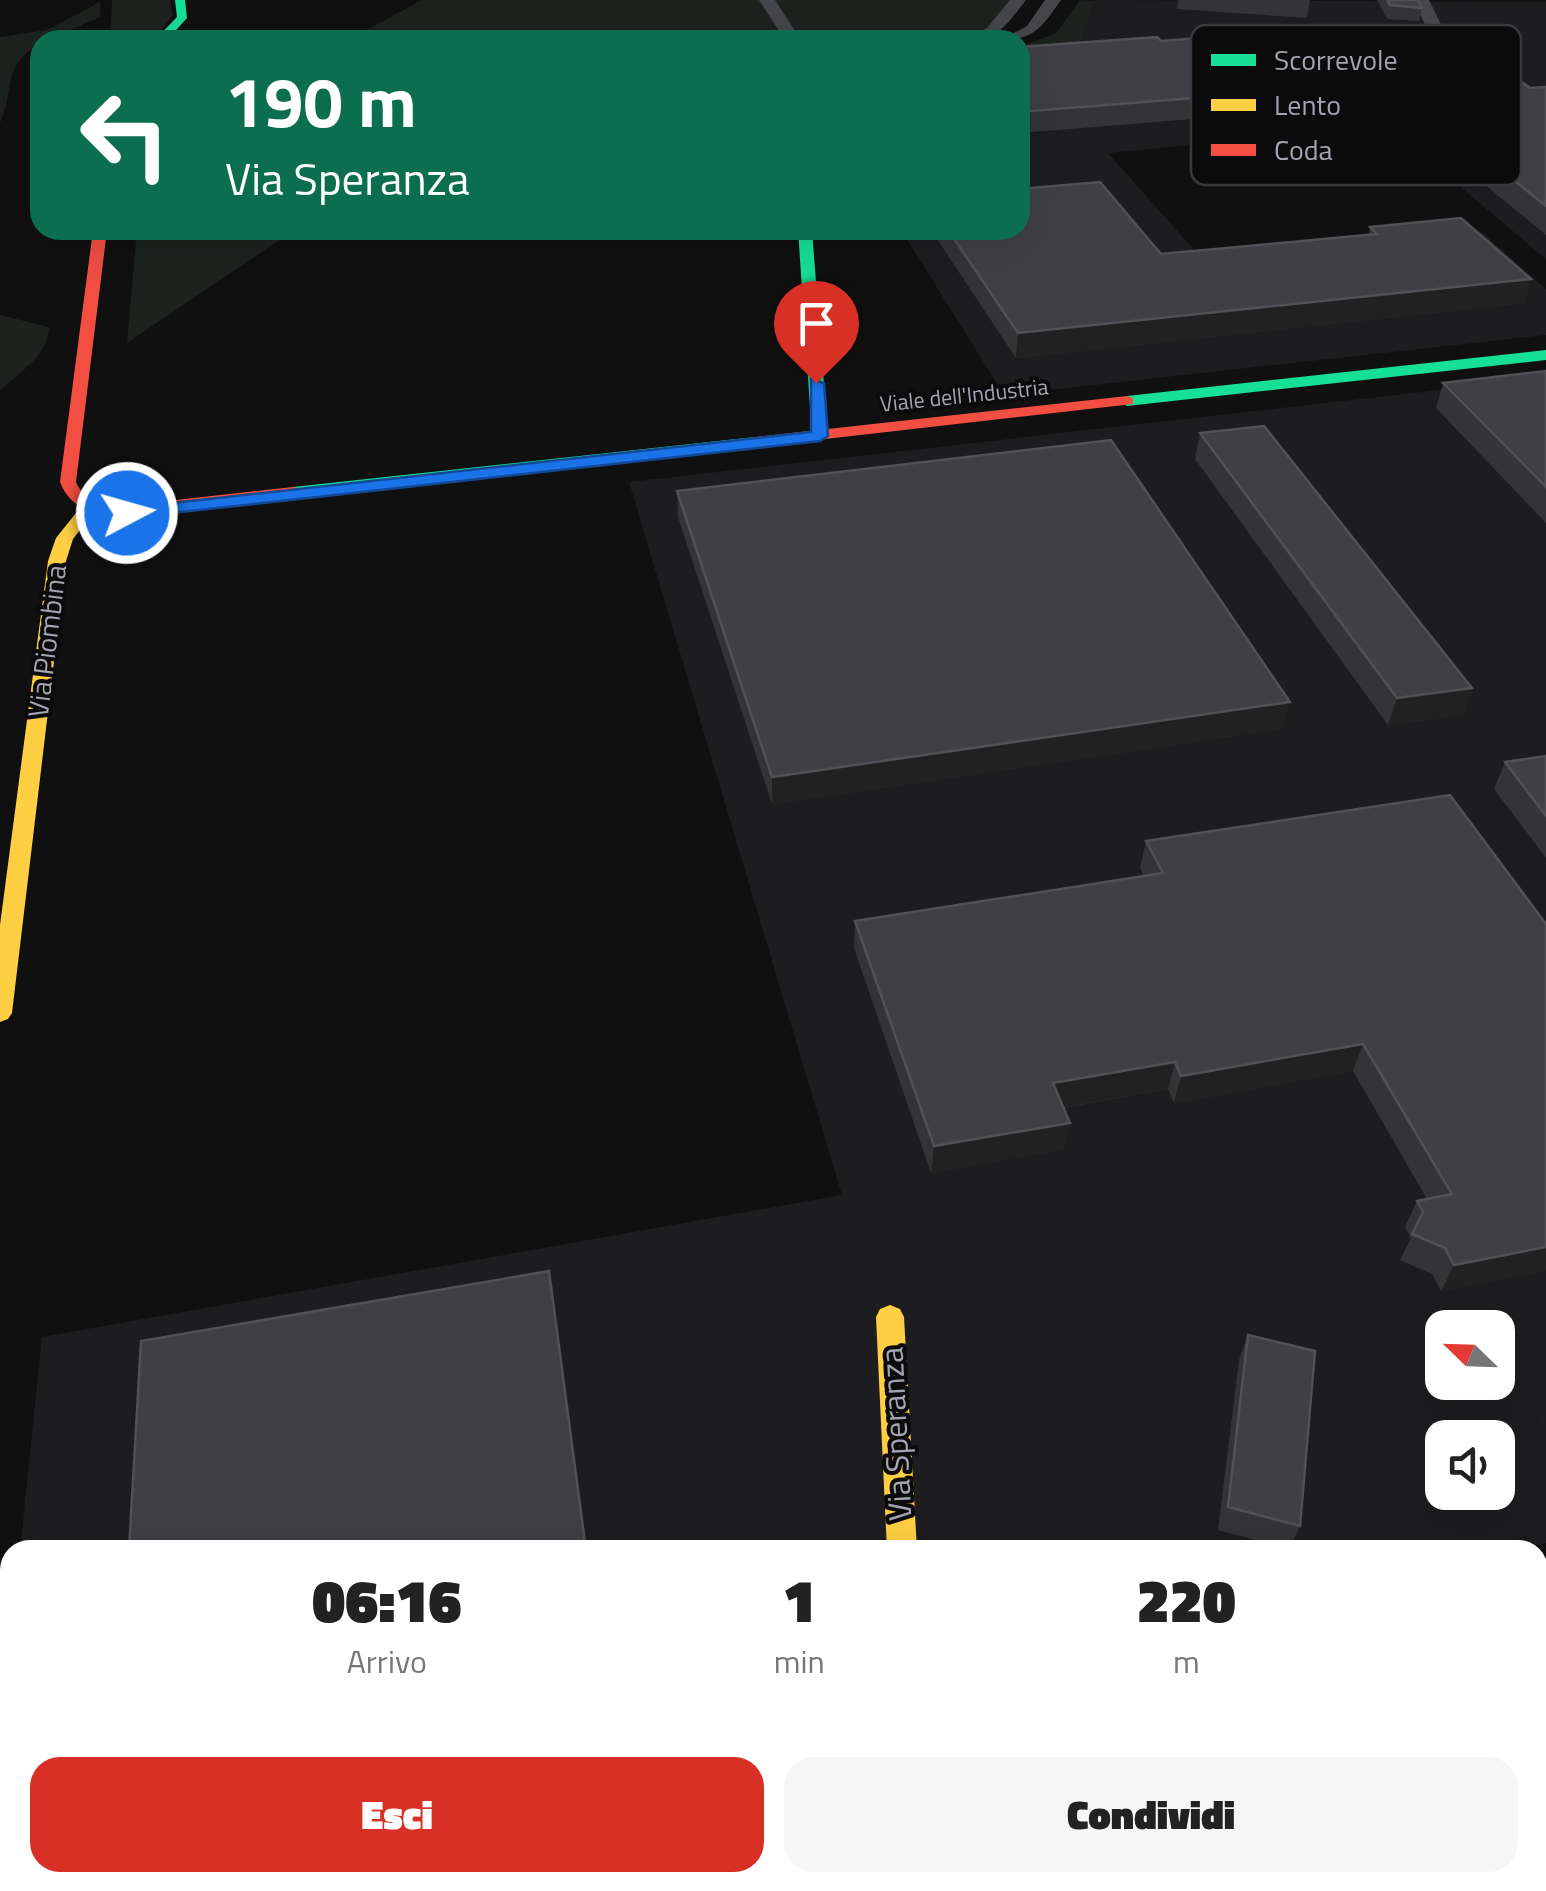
<!DOCTYPE html>
<html lang="it">
<style>
body{margin:0;font-family:"Titillium Web",sans-serif;background:#f6f6f6;color:#222;height:100vh;display:flex;flex-direction:column;font-size:38px;white-space:nowrap}
*{box-sizing:border-box;margin:0}
p{font-size:32px;color:#767676}
.icon{flex:none;width:55px;height:55px;fill:none;stroke:currentColor;stroke-width:2;stroke-linecap:round;stroke-linejoin:round}
.map{position:relative;flex:1;overflow:hidden}
.sheet{position:absolute;left:0px;top:1540px;width:1548px;height:352px;display:flex;flex-direction:column;background:#fff;border-radius:30px 30px 0 0;box-shadow:0 10px 40px #0002}
.sheet>*{flex:none}
.top-card{position:absolute;left:30px;top:30px;width:1000px;height:210px;border-radius:30px;box-shadow:0 10px 40px #0002;background:#0b6e4f;color:#fff;overflow:hidden}
.needle{width:65px;rotate:293deg}
.controls{position:absolute;left:1425px;top:1310px;display:grid;gap:20px}
.controls a{display:grid;place-items:center;width:90px;height:90px;border-radius:20px;background:#fff;box-shadow:0 10px 40px #0002;font-size:50px}
.pin{position:absolute;display:grid;place-items:center;width:85px;height:85px;color:#fff;margin:-102px -42px;border-radius:50% 50% 50% 0;rotate:-45deg;box-shadow:0 0 10px #0007}
.pin .icon{rotate:45deg}
.me{position:absolute;width:110px;margin:-55px;rotate:84deg;stroke-linejoin:round;filter:drop-shadow(0 0 8px #0008)}
.turn{display:flex;align-items:center;gap:35px;height:210px;padding:0 30px;font-size:45px}
.turn .icon{width:130px;height:130px;stroke-width:2.5}
.turn b{display:block;font-size:70px;line-height:85px}
.eta{display:flex;justify-content:space-evenly;align-items:center;height:170px;text-align:center}
.eta b{font-size:60px;font-weight:800;line-height:70px}
.button{display:flex;gap:20px;margin-top:auto;padding:20px 30px}
.button a{flex:1;height:115px;border-radius:30px;background:#d93025;color:#fff;font-size:40px;font-weight:800;line-height:115px;text-align:center}
.button a+a{background:#f6f6f6;color:#222}
.map>svg:first-child{display:block}
</style>
<div class="map">
<svg width="1546" height="1891" viewBox="0 0 1546 1891">
<rect width="100%" height="100%" fill="#101011"/>
<!-- built -->
<g fill="#1d1d1f" fill-rule="evenodd">
<path d="M 1094,0 L 1546,2 L 1546,259 L 1388,126 L 1108,153 L 1205,262 L 1481,231 L 1546,289 L 1546,335 L 1004,395 L 901,230 L 1020,230 L 1020,51 L 1080,45 Z"/>
<path d="M 1546,378 L 1546,1543 L 1513,1550 L 20,1550 L 42,1337 L 842,1195 L 629,482 ZM 1442,1328 L 1498,1328 L 1498,1382 L 1442,1382 ZM 1442,1438 L 1498,1438 L 1498,1492 L 1442,1492 Z"/>
<path d="M 10,1648 L 10,1835 L 0,1796 L 0,1763 Z"/>
</g>
<!-- green -->
<g fill="#1d221f">
<path d="M 112,0 L 170,0 L 173,15 L 152,40 L 110,40 Z"/>
<path d="M 422,0 L 1011,0 L 989,28 L 960,40 L 348,40 Z"/>
<path d="M 1080,0 L 1094,1 L 1080,45 L 1020,47 L 1056,33 Z"/>
<path d="M 100,2 L 100,17 L 48,40 L 40,40 L 40,44 C 0,66 16,88 0,123 L 0,37 L 47,30 Z"/>
<path d="M 137,230 L 294,230 L 127,343 Z"/>
<path d="M 0,315 L 49,327 C 48,356 21,371 0,390 Z"/>
<path d="M 1546,1720 L 1546,1891 L 964,1891 L 963,1883 L 1538,1882 L 1538,1722 Z"/>
</g>
<g fill="none" stroke-linecap="round" stroke-linejoin="round">
<!-- street -->
<g fill="#46464a" fill-rule="evenodd">
<path d="M 759,0 L 775,0 L 801,40 L 785,40 Z"/>
<path d="M 1010,0 L 1026,0 C 1004,28 999,40 962,40 L 987,28 Z"/>
<path d="M 1045,0 L 1061,0 C 1042,27 1034,40 1001,40 L 1027,26 Z"/>
<path d="M 1413,0 L 1429,0 L 1457,57 L 1455,60 L 1441,57 Z"/>
<path d="M 1546,1605 L 1546,1649 L 1538,1651 L 1538,1607 Z"/>
<path d="M 363,1882 L 446,1882 L 442,1891 L 359,1891 Z"/>
<path d="M 896,1882 L 946,1882 L 947,1891 L 897,1891 Z"/>
</g>
<!-- fast -->
<g fill="#16e098" fill-rule="evenodd">
<path d="M 175,0 L 185,0 L 187,18 L 167,40 L 155,40 L 177,17 Z"/>
<path d="M 798,230 L 812,230 L 828,436 L 820,441 L 812,436 Z"/>
<path d="M 1546,350 L 1546,360 L 1127,406 L 1119,401 L 1127,396 Z"/>
<path d="M 755,437 L 763,442 L 761,445 L 293,497 L 285,492 L 293,487 Z"/>
</g>
<!-- slow -->
<g fill="#ffcf43" fill-rule="evenodd">
<path d="M 90,502 L 98,507 L 73,539 L 66,561 L 12,1013 L 8,1019 L 0,1022 L 0,925 L 48,561 L 56,538 L 84,503 Z"/>
<path d="M 890,1305 L 900,1309 L 904,1317 L 917,1550 L 887,1550 L 876,1317 L 880,1309 Z"/>
</g>
<!-- jam -->
<g fill="#f24e42" fill-rule="evenodd">
<path d="M 93,230 L 107,230 L 76,482 C 83,498 96,504 113,507 L 293,487 L 299,488 L 299,496 L 113,517 C 88,512 70,507 60,482 Z"/>
<path d="M 1127,396 L 1133,398 L 1133,404 L 755,447 L 747,442 L 755,437 Z"/>
</g>
</g>
<!-- wall -->
<g fill="#343437">
<path d="M 1178,0 L 1310,0 L 1307,18 L 1177,9 Z"/>
<path d="M 1377,0 L 1418,0 L 1422,8 L 1419,21 L 1387,19 Z"/>
<path d="M 1161,41 L 1234,44 L 1332,87 L 1327,108 L 1020,133 L 1020,47 Z"/>
<path d="M 1368,63 L 1530,88 L 1546,87 L 1546,235 L 1363,84 Z"/>
<path d="M 1370,227 L 1531,279 L 1524,303 L 1016,358 L 931,230 L 1020,230 L 1161,254 L 1369,234 Z"/>
<path d="M 1546,371 L 1546,523 L 1436,408 L 1443,383 Z"/>
<path d="M 1200,433 L 1472,688 L 1463,715 L 1388,725 L 1195,459 Z"/>
<path d="M 677,491 L 1283,729 L 772,804 L 678,517 Z"/>
<path d="M 1546,756 L 1546,858 L 1494,789 L 1505,762 Z"/>
<path d="M 1146,841 L 1546,924 L 1546,1270 L 1441,1291 L 1432,1274 L 1400,1260 L 1411,1238 L 1405,1227 L 1417,1201 L 1427,1199 L 1353,1071 L 1174,1103 L 1168,1089 L 1063,1108 L 1065,1149 L 931,1173 L 854,948 L 855,921 L 1144,876 L 1140,868 Z"/>
<path d="M 1248,1335 L 1300,1526 L 1289,1549 L 1218,1530 L 1239,1360 Z"/>
</g>
<!-- shaded-wall -->
<g fill="#212122">
<path d="M 1531,279 L 1524,303 L 1016,358 L 1018,333 Z"/>
<path d="M 1472,688 L 1463,715 L 1388,725 L 1397,698 Z"/>
<path d="M 1290,702 L 1283,729 L 772,804 L 772,777 Z"/>
<path d="M 1363,1044 L 1353,1071 L 1174,1103 L 1181,1076 Z"/>
<path d="M 1175,1062 L 1168,1089 L 1048,1110 L 1053,1083 Z"/>
<path d="M 1070,1123 L 1065,1149 L 931,1173 L 934,1146 Z"/>
<path d="M 1546,1247 L 1546,1270 L 1441,1291 L 1454,1265 Z"/>
<path d="M 549,1271 L 553,1297 L 587,1550 L 586,1550 Z"/>
</g>
<!-- building -->
<g fill="#404044" stroke="#505055" stroke-width="2.5">
<path d="M 1387,0 L 1418,0 L 1422,8 L 1390,5 Z"/>
<path d="M 1226,36 L 1234,44 L 1278,40 L 1332,87 L 1020,112 L 1020,47 L 1157,37 L 1161,41 Z"/>
<path d="M 1482,53 L 1530,88 L 1546,87 L 1546,206 L 1368,63 Z"/>
<path d="M 1100,182 L 1161,254 L 1377,234 L 1370,227 L 1461,218 L 1531,279 L 1018,333 L 948,230 L 1020,230 L 1020,189 Z"/>
<path d="M 1546,371 L 1546,487 L 1443,383 Z"/>
<path d="M 1264,426 L 1472,688 L 1397,698 L 1200,433 Z"/>
<path d="M 1111,440 L 1290,702 L 772,777 L 677,491 Z"/>
<path d="M 1546,756 L 1546,816 L 1505,762 Z"/>
<path d="M 1450,795 L 1546,924 L 1546,1247 L 1454,1265 L 1445,1248 L 1412,1234 L 1423,1212 L 1417,1201 L 1452,1194 L 1363,1044 L 1181,1076 L 1175,1062 L 1053,1083 L 1070,1123 L 934,1146 L 855,921 L 1163,873 L 1146,841 Z"/>
<path d="M 549,1271 L 586,1550 L 129,1550 L 141,1341 Z"/>
<path d="M 1248,1335 L 1315,1351 L 1300,1526 L 1228,1507 Z"/>
</g>
<!-- route -->
<path fill="#1a73e8" stroke="#114b97" stroke-width="2.5" d="M 811,379 L 824,383 L 828,436 L 820,441 L 127,518 L 118,513 L 127,508 L 811,432 Z"/>
<g text-anchor="middle" stroke-width="8" stroke-linejoin="round" paint-order="stroke">
<!-- far-street labels -->
<g font-size="22" fill="#a3a4b0" stroke="#0b0b0c">
<text transform="translate(964 395) rotate(-6)" y="8">Viale dell'Industria</text>
</g>
<!-- street labels -->
<g font-size="28" fill="#a3a4b0" stroke="#0b0b0c">
<text transform="translate(47 641) rotate(-83)" y="10">Via Piombina</text>
</g>
<!-- near-street labels -->
<g font-size="32" fill="#a3a4b0" stroke="#0b0b0c">
<text transform="translate(896 1434) rotate(-93)" y="11">Via Speranza</text>
</g>
</g>
<!-- legend -->
<rect x="1191" y="25" width="330" height="160" rx="15" fill="#0b0b0c" stroke="#39393d" stroke-width="2.5"/>
<rect x="1211" y="54" width="45" height="12" fill="#16e098"/>
<rect x="1211" y="99" width="45" height="12" fill="#ffcf43"/>
<rect x="1211" y="144" width="45" height="12" fill="#f24e42"/>
<g font-size="28" fill="#a3a4b0">
<text x="1274" y="70">Scorrevole</text>
<text x="1274" y="115">Lento</text>
<text x="1274" y="160">Coda</text>
</g>
</svg>
<div class="controls">
<a><svg class="needle" viewBox="-14 -14 28 28"><path d="M0-13l5 13h-10z" fill="#e53935"/><path d="M0 13l5-13h-10z" fill="#767676"/></svg></a>
<a><svg class="icon" aria-label="sound" viewBox="0 0 24 24"><path d="M4 9h4l5-4v14l-5-4H4zM17 9q2 3 0 6"/></svg></a>
</div>
<div class="pin" style="left:816px;top:383px;background:#d93025"><svg class="icon" aria-label="arrive" viewBox="0 0 24 24"><path d="M6 21V4h12l-3 4 3 4H6"/></svg></div>
<svg class="me" style="left:127px;top:513px" viewBox="-20 -20 40 40"><circle r="17" fill="#1a73e8" stroke="#fff" stroke-width="3"/><path d="M0-11L8 9 0 5-8 9z" fill="#fff"/></svg>
<div class="top-card">
<div class="turn"><svg class="icon" aria-label="left" viewBox="0 0 24 24"><path d="M17 20v-9H6M10 6l-5 5 5 5"/></svg><div><b>190 m</b>Via Speranza</div></div>
</div>
<section class="sheet">
<div class="eta">
<div><b>06:16</b><p>Arrivo</p></div>
<div><b>1</b><p>min</p></div>
<div><b>220</b><p>m</p></div>
</div>
<div class="button"><a>Esci</a><a>Condividi</a></div>
</section>
</div>
